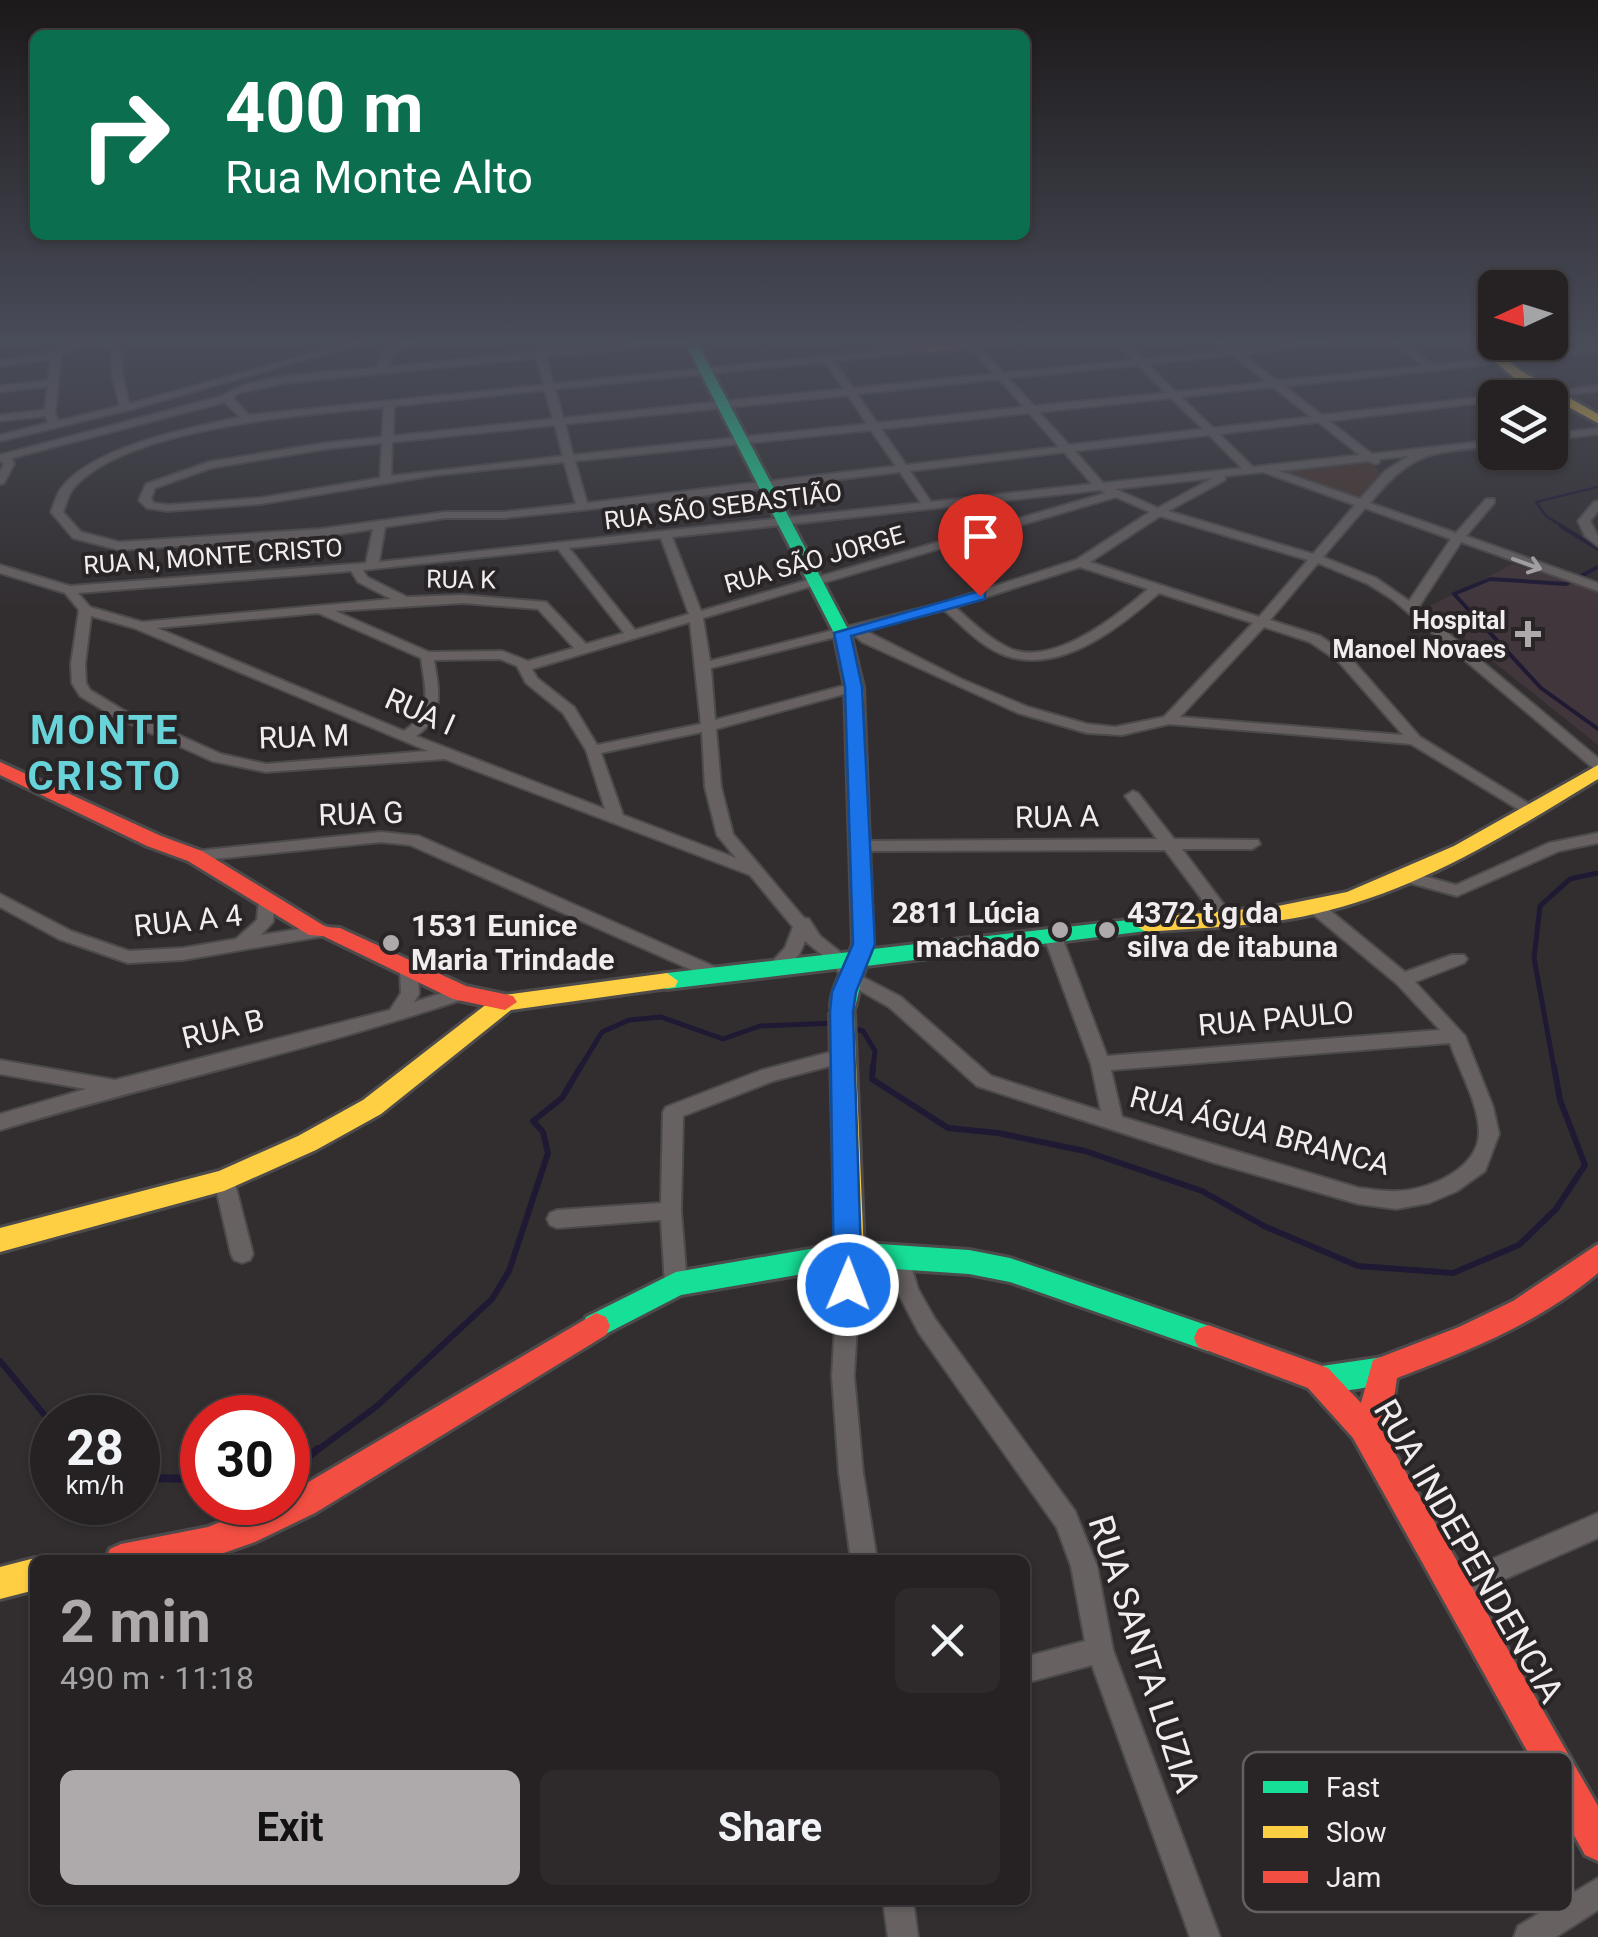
<!DOCTYPE html>
<meta charset="utf-8">
<style>
body{margin:0;font-family:Roboto,sans-serif;background:#2e2a2c;color:#f1f3f6;height:100vh;display:flex;flex-direction:column;font-size:38px;white-space:nowrap}
*{box-sizing:border-box;margin:0}
p{font-size:32px;color:#a4a4a6}
.icon{flex:none;width:55px;height:55px;fill:none;stroke:currentColor;stroke-width:2;stroke-linecap:round;stroke-linejoin:round}
.map{position:relative;flex:1;overflow:hidden}
.drawer{position:absolute;left:30px;top:1555px;width:1000px;height:350px;display:flex;flex-direction:column;background:#262224;border-radius:15px;box-shadow:0 2px 8px #0004,0 0 0 2px #423f41}
.drawer>*{flex:none}
.hud{position:absolute;left:30px;top:30px;width:1000px;height:210px;border-radius:15px;box-shadow:0 2px 8px #0004,0 0 0 2px #423f41;background:#0b6e4f;color:#fff;overflow:hidden}
.needle{width:65px;rotate:266deg}
.fabs{position:absolute;left:1478px;top:270px;display:grid;gap:20px}
.fabs a{display:grid;place-items:center;width:90px;height:90px;border-radius:15px;background:#262224;box-shadow:0 2px 8px #0004,0 0 0 2px #423f41;font-size:50px}
.speed{position:absolute;left:30px;top:1395px;display:flex;gap:20px;font-size:50px;font-weight:700;text-align:center}
.speed>*{display:grid;place-content:center;width:130px;height:130px;border-radius:50%;background:#262224;box-shadow:0 2px 8px #0004,0 0 0 2px #423f41;line-height:1}
.speed small{font-size:25px;font-weight:400}
.speed .limit{border:15px solid #d22;background:#fff;color:#111}
.pin{position:absolute;display:grid;place-items:center;width:85px;height:85px;color:#fff;margin:-102px -42px;border-radius:50% 50% 50% 0;rotate:-45deg;box-shadow:0 0 10px #0007}
.pin .icon{rotate:45deg}
.me{position:absolute;width:110px;margin:-55px;rotate:1deg;stroke-linejoin:round;filter:drop-shadow(0 0 8px #0008)}
.turn{display:flex;align-items:center;gap:35px;height:210px;padding:0 30px;font-size:45px}
.turn .icon{width:130px;height:130px;stroke-width:2.5}
.turn b{display:block;font-size:70px;line-height:85px}
.round{display:grid;place-items:center;flex:none;width:105px;height:105px;border-radius:15px;background:#2e2a2c}
.headline{display:flex;align-items:center;justify-content:space-between;height:170px;padding:0 30px}
h1{font-size:60px;font-weight:700;line-height:75px;color:#aeaaac}
.primary-button{display:flex;gap:20px;margin-top:auto;padding:20px 30px}
.primary-button a{flex:1;height:115px;border-radius:15px;background:#aeaaac;color:#111;font-size:40px;font-weight:700;line-height:115px;text-align:center}
.primary-button a+a{background:#2e2a2c;color:#f1f3f6}
.map>svg:first-child{display:block}
</style>
<div class="map">
<svg width="1598" height="1937" viewBox="0 0 1598 1937">
<rect width="100%" height="100%" fill="#322e30"/>
<!-- built -->
<path fill="#41363b" d="M 1513,564 L 1598,590 L 1598,745 L 1426,608 Z"/>
<!-- green -->
<path fill="#47342b" d="M 1368,460 L 1381,473 L 1360,497 L 1281,470 Z"/>
<g fill="none" stroke-linecap="round" stroke-linejoin="round">
<!-- stream-far4 -->
<path stroke="#1f1933" stroke-width="2.5" d="M 1565,528 L 1546,516 L 1536,502 L 1598,487"/>
<!-- stream-far3 -->
<g stroke="#1f1933" stroke-width="4">
<path d="M 1561,526 L 1598,549"/>
<path d="M 1598,567 L 1566,584 L 1490,579 L 1454,594 L 1541,688 L 1598,729"/>
</g>
<!-- stream-far2 -->
<g stroke="#1f1933" stroke-width="5">
<path d="M 850,1028 L 863,1031 L 875,1051 L 873,1068"/>
<path d="M 580,1068 L 602,1032 L 629,1020 L 661,1017 L 723,1039 L 760,1026 L 835,1023"/>
<path d="M 1554,1068 L 1534,958 L 1540,906 L 1570,879 L 1598,873"/>
</g>
<!-- stream-far1 -->
<g stroke="#1f1933" stroke-width="6">
<path d="M 873,1066 L 872,1079 L 948,1128 L 998,1133 L 1085,1151 L 1202,1191 L 1264,1226 L 1358,1266 L 1453,1273 L 1519,1245 L 1556,1209 L 1585,1165 L 1560,1100 L 1554,1066"/>
<path d="M 0,1361 L 52,1424"/>
<path d="M 315,1452 L 377,1406 L 492,1299 L 509,1271 L 548,1153 L 543,1132 L 533,1121 L 562,1098 L 581,1066"/>
</g>
<!-- stream -->
<g stroke="#1f1933" stroke-width="8">
<path d="M 288,1462 L 308,1457 L 318,1449"/>
<path d="M 138,1478 L 202,1479"/>
</g>
<!-- street casing -->
<g stroke="#4c4a4b" stroke-width="4">
<g id="street">
<path d="M 82,339 L 94,339 L 61,356 L 55,412 L 58,421 L 120,406 L 112,374 L 112,351 L 95,339 L 106,339 L 122,350 L 122,374 L 129,404 L 363,339 L 378,339 L 129,410 L 0,441 L 0,435 L 48,423 L 46,416 L 0,421 L 0,415 L 45,410 L 48,386 L 0,392 L 0,386 L 48,380 L 51,359 L 0,366 L 0,360 L 54,352 Z"/>
<path d="M 413,339 L 427,339 L 393,352 L 387,367 L 540,350 L 668,339 L 701,339 L 696,342 L 546,357 L 553,384 L 929,345 L 934,348 L 929,351 L 834,361 L 853,388 L 994,374 L 963,339 L 973,339 L 1004,373 L 1133,360 L 1112,339 L 1122,339 L 1142,359 L 1225,350 L 1212,339 L 1223,339 L 1236,349 L 1332,339 L 1364,339 L 1242,354 L 1277,381 L 1423,366 L 1387,339 L 1398,339 L 1434,365 L 1486,359 L 1491,362 L 1486,365 L 1284,386 L 1322,415 L 1537,391 L 1537,395 L 1533,396 L 1495,398 L 1495,401 L 1329,421 L 1372,454 L 1495,440 L 1495,446 C 1430,453 1414,450 1370,503 L 1456,533 L 1486,499 L 1494,499 L 1494,503 L 1466,536 L 1598,583 L 1598,591 L 1461,542 L 1418,608 L 1598,758 L 1598,769 L 1593,768 L 1392,599 L 1368,584 L 1318,563 L 1270,620 L 1320,636 L 1348,655 L 1420,737 L 1536,808 L 1539,811 L 1536,814 L 1526,814 L 1411,744 L 1169,724 L 1122,735 L 1087,733 L 1018,713 L 862,642 L 852,633 L 711,668 L 715,720 L 854,683 L 861,687 L 859,690 L 716,729 L 721,787 L 733,834 L 804,918 L 809,919 L 820,936 L 844,955 L 857,974 L 901,997 L 991,1076 L 1101,1111 L 1091,1064 L 1044,937 L 1053,931 L 1062,937 L 1107,1056 L 1440,1030 L 1397,984 L 1309,911 L 1307,907 L 1315,901 L 1321,903 L 1405,972 L 1452,955 L 1464,955 L 1467,959 L 1464,963 L 1415,982 L 1465,1036 L 1493,1107 L 1499,1134 L 1485,1171 L 1457,1191 L 1429,1203 L 1396,1209 L 1359,1204 L 1215,1163 L 977,1086 L 889,1007 L 845,982 L 832,963 L 805,941 L 799,955 L 780,973 L 768,973 L 765,969 L 785,948 L 793,927 L 750,875 L 445,759 L 266,772 L 212,761 L 113,716 L 80,696 L 72,683 L 71,664 L 79,610 L 65,593 L 0,573 L 0,565 L 70,586 L 366,563 L 373,529 L 320,537 L 119,550 L 73,538 L 51,512 C 54,505 56,496 60,490 C 90,447 190,428 240,417 L 225,402 L 12,458 L 14,464 L 4,483 L 0,484 L 0,471 L 4,464 L 0,461 L 0,455 L 223,396 C 249,374 342,371 377,368 L 386,348 ZM 1232,355 L 1267,382 L 1176,392 L 1148,364 ZM 537,358 L 544,385 L 249,415 L 233,398 L 238,393 L 285,383 ZM 825,362 L 844,389 L 563,418 L 555,389 ZM 1138,365 L 1166,393 L 1034,406 L 1008,378 ZM 999,379 L 1024,407 L 877,423 L 857,394 ZM 1273,387 L 1311,417 L 1213,428 L 1181,397 ZM 545,390 L 553,419 L 393,436 L 394,406 ZM 848,395 L 867,424 L 573,455 L 565,424 ZM 1171,398 L 1203,429 L 1069,445 L 1039,412 ZM 384,407 L 382,437 L 325,443 L 209,462 L 146,484 L 139,500 L 147,508 L 168,511 L 260,504 L 437,475 L 564,462 L 576,504 L 504,512 L 445,512 L 320,529 L 119,542 L 81,532 L 63,512 C 66,504 68,496 72,490 C 123,427 306,415 384,407 ZM 1029,413 L 1059,447 L 906,465 L 881,429 ZM 1318,422 L 1360,455 L 1253,467 L 1219,434 ZM 555,425 L 563,456 L 391,476 L 392,442 ZM 871,430 L 896,466 L 587,503 L 575,461 ZM 1209,435 L 1242,468 L 1103,483 L 1075,451 ZM 382,443 L 380,478 L 260,498 L 168,505 L 154,503 L 151,499 L 155,488 L 211,468 L 325,449 ZM 1064,452 L 1092,484 L 931,502 L 910,471 ZM 1409,456 L 1385,471 L 1360,499 L 1279,471 L 1368,461 L 1375,464 L 1379,463 L 1379,459 ZM 900,472 L 921,503 L 379,562 L 385,527 L 445,518 L 504,518 L 582,510 ZM 1263,472 L 1355,505 L 1313,554 L 1168,511 L 1225,480 L 1225,476 ZM 1213,478 L 1158,508 L 1115,489 ZM 1100,490 L 1106,493 L 701,611 L 672,537 ZM 1116,497 L 1150,512 L 1076,560 L 942,603 L 710,661 L 703,618 ZM 1365,508 L 1451,539 L 1409,601 L 1376,578 L 1323,557 ZM 1160,516 L 1308,560 L 1259,617 L 1090,562 ZM 661,538 L 689,614 L 635,630 L 569,548 ZM 558,549 L 624,633 L 586,644 L 546,602 L 463,595 L 407,597 L 367,577 L 363,570 ZM 1080,567 L 1148,589 C 1117,616 1055,666 1011,649 C 990,640 972,622 955,607 ZM 351,571 L 358,582 L 391,599 L 142,622 L 90,607 L 78,593 ZM 1159,593 L 1253,623 L 1164,717 L 1115,727 L 1087,724 L 1028,707 L 961,679 L 864,630 L 944,610 C 963,626 982,648 1007,656 C 1062,674 1120,627 1159,593 ZM 463,603 L 538,609 L 574,648 L 528,661 L 502,651 L 429,652 L 335,611 ZM 318,613 L 421,658 C 425,689 434,711 404,731 L 157,628 ZM 91,616 L 134,628 L 428,751 L 266,764 L 221,754 L 123,710 L 90,690 L 86,683 L 85,664 ZM 690,622 L 701,724 L 597,745 L 574,707 L 537,678 L 532,669 ZM 1264,627 L 1310,642 L 1338,661 L 1403,735 L 1180,717 ZM 500,659 L 517,666 L 526,683 L 563,713 L 586,750 L 605,809 L 416,736 C 445,716 439,691 434,660 ZM 702,732 L 705,787 L 717,835 L 736,858 L 623,815 L 601,753 ZM 1450,1043 C 1459,1070 1479,1104 1479,1132 C 1479,1169 1429,1190 1398,1191 C 1385,1192 1372,1189 1359,1188 L 1122,1117 L 1111,1070 Z"/>
<path d="M 1598,345 L 1598,351 L 1497,363 L 1492,360 Z"/>
<path d="M 1598,385 L 1598,391 L 1548,397 L 1543,394 Z"/>
<path d="M 1598,428 L 1598,434 L 1550,440 L 1550,434 Z"/>
<path d="M 1598,501 L 1598,511 L 1590,521 L 1598,536 L 1598,546 L 1585,536 L 1578,521 L 1594,502 Z"/>
<path d="M 1133,791 L 1138,793 L 1174,839 L 1258,840 L 1260,844 L 1252,849 L 1182,849 L 1231,914 L 1233,918 L 1231,922 L 1219,922 L 1165,850 L 862,851 L 854,846 L 862,841 L 1157,839 L 1125,796 Z"/>
<path d="M 381,832 L 419,836 L 722,970 L 725,974 L 716,980 L 710,978 L 410,845 L 381,842 L 195,861 L 187,856 L 195,851 Z"/>
<path d="M 1598,833 L 1598,843 L 1559,851 L 1457,896 L 1399,880 L 1397,876 L 1405,871 L 1456,885 L 1549,843 Z"/>
<path d="M 267,893 L 275,899 L 273,922 L 261,935 L 324,925 L 330,927 L 333,931 L 330,935 L 183,960 L 128,963 L 59,939 L 0,907 L 0,894 L 71,931 L 129,951 L 183,948 L 236,939 L 257,920 L 259,899 Z"/>
<path d="M 409,965 L 418,971 L 419,994 L 414,1002 L 461,987 L 470,993 L 467,998 C 314,1050 155,1083 0,1130 L 0,1114 L 86,1089 L 0,1074 L 0,1060 L 115,1080 L 390,1010 L 401,993 L 400,971 Z"/>
<path d="M 842,1049 L 849,1051 L 851,1056 L 849,1061 L 773,1081 L 683,1116 L 681,1211 L 687,1284 L 684,1291 L 676,1293 L 668,1291 L 665,1284 L 661,1220 L 557,1228 L 550,1225 L 547,1219 L 550,1213 L 557,1210 L 661,1203 L 663,1112 L 666,1107 L 762,1070 Z"/>
<path d="M 224,1172 L 231,1174 L 234,1180 L 253,1254 L 250,1260 L 242,1263 L 234,1260 L 231,1254 L 214,1180 L 217,1174 Z"/>
<path d="M 850,1245 L 858,1248 L 861,1254 L 854,1376 L 863,1473 L 877,1560 L 851,1560 L 839,1473 L 832,1376 L 839,1254 L 842,1248 Z"/>
<path d="M 898,1246 L 906,1249 L 918,1289 L 935,1319 L 1075,1511 L 1097,1566 L 1113,1650 L 1220,1937 L 1190,1937 L 1092,1665 L 1025,1683 L 1025,1657 L 1085,1641 L 1071,1566 L 1057,1528 L 919,1333 L 897,1291 L 887,1255 L 890,1249 Z"/>
<path d="M 1598,1513 L 1598,1538 L 1453,1602 L 1444,1598 L 1440,1589 L 1444,1580 Z"/>
<path d="M 1598,1878 L 1598,1910 L 1556,1937 L 1514,1937 L 1518,1926 Z"/>
<path d="M 883,1900 L 913,1900 L 918,1937 L 888,1937 Z"/>
</g>
</g>
<!-- fast casing -->
<g stroke="#4c4a4b" stroke-width="6">
<g id="fast">
<path d="M 683,339 L 695,339 L 850,633 L 863,687 L 873,949 L 1146,918 L 1154,920 L 1157,925 L 1154,930 L 866,966 C 859,983 858,1004 850,1020 L 834,1020 C 826,1003 836,984 843,968 L 667,989 L 659,987 L 656,981 L 667,973 L 850,952 L 853,944 L 845,687 L 834,633 Z"/>
<path d="M 850,1242 L 969,1250 L 1010,1258 L 1218,1329 L 1222,1338 L 1218,1347 L 1208,1351 L 1010,1282 L 969,1274 L 850,1266 L 681,1295 L 596,1339 L 586,1335 L 582,1326 L 586,1317 L 676,1272 Z"/>
<path d="M 1383,1357 L 1393,1360 L 1398,1370 L 1393,1380 C 1371,1388 1330,1396 1308,1388 L 1303,1378 L 1308,1368 Z"/>
</g>
</g>
<!-- slow casing -->
<g stroke="#4c4a4b" stroke-width="6">
<g id="slow">
<path d="M 1468,339 L 1481,339 L 1521,371 L 1598,414 L 1598,423 L 1513,377 Z"/>
<path d="M 1598,765 L 1598,779 C 1508,834 1418,891 1314,914 C 1259,927 1202,927 1146,932 L 1135,925 L 1146,918 L 1273,907 L 1347,892 L 1454,846 Z"/>
<path d="M 667,973 L 678,981 L 675,987 L 511,1010 L 381,1114 L 316,1150 L 224,1191 L 0,1252 L 0,1228 L 219,1171 L 298,1136 L 363,1100 L 497,996 Z"/>
<path d="M 842,1005 L 850,1008 L 854,1014 L 864,1254 L 860,1262 L 850,1266 L 840,1262 L 836,1254 L 830,1014 L 834,1008 Z"/>
<path d="M 35,1558 L 41,1560 L 35,1560 L 35,1590 L 0,1599 L 0,1567 Z"/>
</g>
</g>
<!-- jam casing -->
<g stroke="#4c4a4b" stroke-width="6">
<g id="jam">
<path d="M 880,339 L 929,344 L 1030,339 L 929,352 Z"/>
<path d="M 0,762 L 161,836 L 202,851 L 326,927 L 340,928 L 466,986 L 513,996 L 517,1002 L 505,1010 L 453,999 L 323,936 L 309,935 L 188,861 L 147,846 L 0,775 Z"/>
<path d="M 1598,1244 L 1598,1273 C 1539,1323 1468,1351 1397,1378 L 1394,1398 L 1380,1427 L 1598,1806 L 1598,1861 L 1585,1855 L 1353,1438 L 1308,1388 L 1198,1347 L 1194,1338 L 1198,1329 L 1208,1325 L 1328,1368 L 1361,1403 L 1373,1360 L 1459,1327 L 1513,1301 Z"/>
<path d="M 596,1313 L 606,1317 L 610,1326 L 606,1335 L 315,1513 L 255,1542 L 204,1560 L 105,1560 L 110,1549 L 121,1544 L 208,1527 L 269,1502 L 288,1502 L 288,1494 Z"/>
</g>
</g>
<!-- street -->
<use href="#street" fill="#676161" fill-rule="evenodd"/>
<!-- fast -->
<use href="#fast" fill="#16e098" fill-rule="evenodd"/>
<!-- slow -->
<use href="#slow" fill="#ffcf43" fill-rule="evenodd"/>
<!-- jam -->
<use href="#jam" fill="#f24e42" fill-rule="evenodd"/>
</g>
<!-- one-way arrows -->
<defs><path id="oneway-shaft" d="M-6 0H5M1.5-3L5.5 0L1.5 3" fill="none" stroke-width="1.6" stroke-linecap="round" stroke-linejoin="round" transform="scale(2.5)"/></defs>
<use stroke="#b3aeaf" href="#oneway-shaft" transform="translate(1527 564) rotate(20)"/>
<!-- sky -->
<linearGradient id="sky" x2="0" y2="1"><stop stop-color="#1c191a"/><stop offset="0.56" stop-color="#494c59"/><stop offset="1" stop-color="#494c59" stop-opacity="0"/></linearGradient>
<rect width="1598" height="610" fill="url(#sky)"/>
<!-- route -->
<path fill="#1a73e8" stroke="#114b97" stroke-width="2.5" d="M 980,591 L 985,592 L 985,599 L 851,636 L 862,687 L 875,944 L 856,992 L 853,1012 L 862,1285 L 858,1293 L 848,1297 L 838,1293 L 834,1285 L 830,1012 L 832,992 L 853,944 L 845,687 L 834,633 Z"/>
<!-- markers -->
<g fill="#aeaaac" stroke="#292426" stroke-width="4">
<path d="M1523 619h10v10h10v10h-10v10h-10v-10h-10v-10h10z"/>
<circle cx="1060" cy="930" r="10"/>
<circle cx="1107" cy="930" r="10"/>
<circle cx="391" cy="943" r="10"/>
</g>
<g text-anchor="middle" stroke-width="8" stroke-linejoin="round" paint-order="stroke">
<!-- far-street labels -->
<g font-size="25" fill="#f1edef" stroke="#292426">
<text transform="translate(723 506) rotate(-7)" y="9">RUA SÃO SEBASTIÃO</text>
<text transform="translate(213 556) rotate(-4)" y="9">RUA N, MONTE CRISTO</text>
<text transform="translate(814 559) rotate(-16)" y="9">RUA SÃO JORGE</text>
<text transform="translate(461 579) rotate(1)" y="9">RUA K</text>
</g>
<!-- far-poi labels -->
<g font-size="25" font-weight="bold" fill="#f1edef" stroke="#292426" text-anchor="end">
<text x="1506" y="629">Hospital<tspan x="1506" dy="29">Manoel Novaes</tspan></text>
</g>
<!-- street labels -->
<g font-size="30" fill="#f1edef" stroke="#292426">
<text transform="translate(420 712) rotate(24)" y="10">RUA I</text>
<text transform="translate(304 737) rotate(-2)" y="10">RUA M</text>
<text transform="translate(361 814) rotate(-2)" y="10">RUA G</text>
<text transform="translate(1057 817) rotate(-1)" y="10">RUA A</text>
<text transform="translate(188 921) rotate(-6)" y="10">RUA A 4</text>
<text transform="translate(1276 1019) rotate(-5)" y="10">RUA PAULO</text>
<text transform="translate(223 1029) rotate(-14)" y="10">RUA B</text>
<text transform="translate(1260 1131) rotate(15)" y="10">RUA ÁGUA BRANCA</text>
</g>
<!-- poi labels -->
<g font-size="30" font-weight="bold" fill="#f1edef" stroke="#292426" text-anchor="start">
<text x="1040" y="923" text-anchor="end">2811 Lúcia<tspan x="1040" dy="34">machado</tspan></text>
<text x="1127" y="923">4372 t g da<tspan x="1127" dy="34">silva de itabuna</tspan></text>
<text x="411" y="936">1531 Eunice<tspan x="411" dy="34">Maria Trindade</tspan></text>
</g>
<!-- near-street labels -->
<g font-size="35" fill="#f1edef" stroke="#292426">
<text transform="translate(1469 1551) rotate(60)" y="12">RUA INDEPENDENCIA</text>
<text transform="translate(1144 1654) rotate(72)" y="12">RUA SANTA LUZIA</text>
</g>
<!-- district labels -->
<g font-size="40" font-weight="bold" letter-spacing="2.5" fill="#68d4da" stroke="#292426">
<text x="105" y="744">MONTE<tspan x="105" dy="46">CRISTO</tspan></text>
</g>
</g>
<!-- legend -->
<rect x="1243" y="1752" width="330" height="160" rx="15" fill="#292426" stroke="#656062" stroke-width="2.5"/>
<rect x="1263" y="1781" width="45" height="12" fill="#16e098"/>
<rect x="1263" y="1826" width="45" height="12" fill="#ffcf43"/>
<rect x="1263" y="1871" width="45" height="12" fill="#f24e42"/>
<g font-size="28" fill="#f1edef">
<text x="1326" y="1797">Fast</text>
<text x="1326" y="1842">Slow</text>
<text x="1326" y="1887">Jam</text>
</g>
</svg>
<div class="fabs">
<a><svg class="needle" viewBox="-14 -14 28 28"><path d="M0-13l5 13h-10z" fill="#e53935"/><path d="M0 13l5-13h-10z" fill="#a4a4a6"/></svg></a>
<a><svg class="icon" aria-label="layers" viewBox="0 0 24 24"><path d="M12 4l9 5-9 5-9-5zM3 14l9 5 9-5"/></svg></a>
</div>
<div class="speed"><div>28<small>km/h</small></div><div class="limit">30</div></div>
<div class="pin" style="left:980px;top:596px;background:#d93025"><svg class="icon" aria-label="arrive" viewBox="0 0 24 24"><path d="M6 21V4h12l-3 4 3 4H6"/></svg></div>
<svg class="me" style="left:848px;top:1285px" viewBox="-20 -20 40 40"><circle r="17" fill="#1a73e8" stroke="#fff" stroke-width="3"/><path d="M0-11L8 9 0 5-8 9z" fill="#fff"/></svg>
<div class="hud">
<div class="turn"><svg class="icon" aria-label="right" viewBox="0 0 24 24"><path d="M7 20v-9h11M14 6l5 5-5 5"/></svg><div><b>400 m</b>Rua Monte Alto</div></div>
</div>
<section class="drawer">
<div class="headline"><div><h1>2 min</h1><p>490 m · 11:18</p></div><a class="round"><svg class="icon" aria-label="close" viewBox="0 0 24 24"><path d="M6 6l12 12M18 6L6 18"/></svg></a></div>
<div class="primary-button"><a>Exit</a><a>Share</a></div>
</section>
</div>
